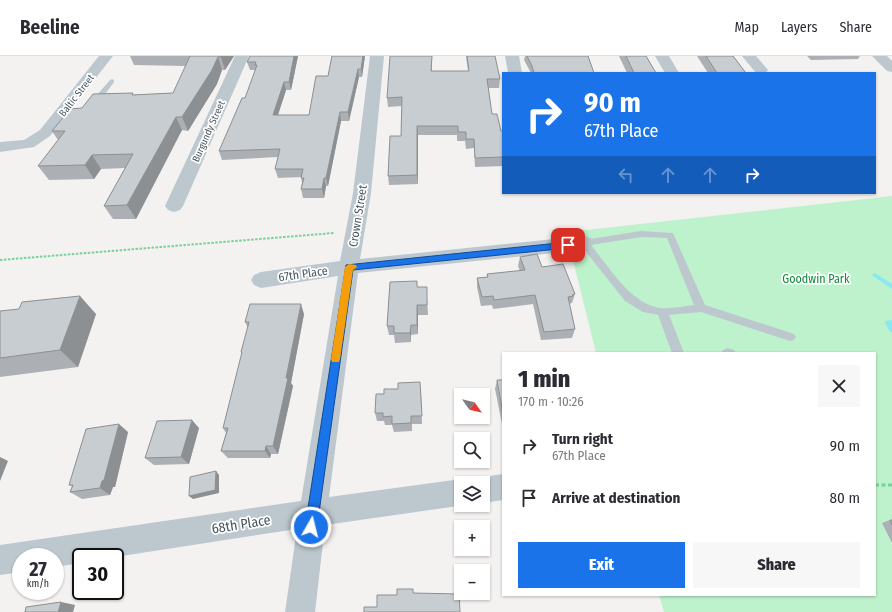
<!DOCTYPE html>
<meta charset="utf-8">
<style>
body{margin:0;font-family:"Fira Sans Condensed",sans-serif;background:#f7f7f7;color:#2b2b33;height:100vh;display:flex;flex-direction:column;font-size:15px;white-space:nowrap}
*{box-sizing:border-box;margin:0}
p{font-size:13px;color:#7c7c81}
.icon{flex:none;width:22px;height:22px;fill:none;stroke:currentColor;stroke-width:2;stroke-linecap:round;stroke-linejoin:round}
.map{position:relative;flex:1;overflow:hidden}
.panel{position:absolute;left:502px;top:296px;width:374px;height:244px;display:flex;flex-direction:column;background:#fff;border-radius:0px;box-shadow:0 1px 3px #0004}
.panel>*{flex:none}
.banner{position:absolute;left:502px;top:16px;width:374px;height:122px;border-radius:0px;box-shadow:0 1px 3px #0004;background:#1a73e8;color:#fff;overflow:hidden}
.needle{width:26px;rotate:124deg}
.fabs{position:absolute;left:454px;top:332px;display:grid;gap:8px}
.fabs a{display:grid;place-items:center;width:36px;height:36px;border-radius:0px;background:#fff;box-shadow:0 1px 3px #0004;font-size:20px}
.speed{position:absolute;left:12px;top:492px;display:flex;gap:8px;font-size:20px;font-weight:700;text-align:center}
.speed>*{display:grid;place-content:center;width:52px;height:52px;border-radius:50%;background:#fff;box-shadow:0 1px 3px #0004;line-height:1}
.speed small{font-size:10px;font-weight:400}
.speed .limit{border:2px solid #111;border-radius:6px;background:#fff;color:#111}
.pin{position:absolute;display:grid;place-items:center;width:34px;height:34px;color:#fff;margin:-17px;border-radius:8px;box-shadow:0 2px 6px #0006}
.me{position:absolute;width:44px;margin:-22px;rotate:8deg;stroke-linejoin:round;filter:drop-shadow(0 0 3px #0008)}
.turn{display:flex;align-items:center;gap:14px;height:84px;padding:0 16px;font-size:18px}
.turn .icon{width:52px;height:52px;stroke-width:2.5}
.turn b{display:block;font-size:28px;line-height:34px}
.lanes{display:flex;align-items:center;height:38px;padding:0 16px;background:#0003;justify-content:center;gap:20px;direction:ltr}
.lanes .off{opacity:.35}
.round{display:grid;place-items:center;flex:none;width:42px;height:42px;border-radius:0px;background:#f7f7f7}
.headline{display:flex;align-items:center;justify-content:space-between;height:68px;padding:0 16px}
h1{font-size:24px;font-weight:800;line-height:30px}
.cta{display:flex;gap:8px;margin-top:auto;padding:8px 16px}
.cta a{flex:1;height:46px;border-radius:0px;background:#1a73e8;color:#fff;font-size:16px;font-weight:800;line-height:46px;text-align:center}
.cta a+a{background:#f7f7f7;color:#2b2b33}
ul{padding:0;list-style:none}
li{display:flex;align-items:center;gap:12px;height:52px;padding:0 16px}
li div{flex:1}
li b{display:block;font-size:15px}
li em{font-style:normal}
header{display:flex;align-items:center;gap:24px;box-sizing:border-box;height:56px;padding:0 20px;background:#fff;border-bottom:1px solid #e1e1e2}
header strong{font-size:19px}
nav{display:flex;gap:22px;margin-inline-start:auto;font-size:14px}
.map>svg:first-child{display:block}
</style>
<header>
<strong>Beeline</strong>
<nav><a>Map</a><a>Layers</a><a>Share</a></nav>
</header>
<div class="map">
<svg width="892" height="556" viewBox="0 0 892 556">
<rect width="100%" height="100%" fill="#f4f1f1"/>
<!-- green -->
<path fill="#bef2cc" d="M 892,140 L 892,556 L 664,556 L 659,539 L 875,539 L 875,297 L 596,297 L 571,196 L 568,176 Z"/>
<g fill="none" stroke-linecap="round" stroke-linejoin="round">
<!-- stream -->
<g fill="#89e9f2" fill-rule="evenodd">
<path d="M 875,217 L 892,228 L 892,233 L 873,220 L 872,219 L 873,218 Z"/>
<path d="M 892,264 L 892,276 L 890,276 L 885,267 L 886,265 Z"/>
</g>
<!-- path-far1 -->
<path stroke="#74d398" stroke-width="2" stroke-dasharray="2.5 1.5" stroke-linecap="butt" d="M 0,204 L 334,177"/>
<!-- path -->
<path stroke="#74d398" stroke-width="3" stroke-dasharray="4 2.5" stroke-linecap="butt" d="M 875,429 L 892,429"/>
<!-- lane -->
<g fill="#bcc8ce" fill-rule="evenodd">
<path d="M 112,23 L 114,24 L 114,26 L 95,52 L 89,52 L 89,48 L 110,24 Z"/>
<path d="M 641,175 L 673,177 L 705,249 L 794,278 L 796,281 L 794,284 L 790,285 L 701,256 L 669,259 L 684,297 L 672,297 L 658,259 L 643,256 L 625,245 L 579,187 L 584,184 ZM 641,181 L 667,182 L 694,249 C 684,250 671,253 660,252 C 631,248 609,211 591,189 Z"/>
<path d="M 727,292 L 734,294 L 736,297 L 721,297 L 723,294 Z"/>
</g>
<!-- street -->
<g fill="#bcc8ce" fill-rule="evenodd">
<path d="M 99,0 L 113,0 L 50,80 L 34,91 L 0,96 L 0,86 L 24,84 L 40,74 Z"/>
<path d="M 235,0 L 249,0 L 183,150 L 180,154 L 174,156 L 168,154 L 165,150 Z"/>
<path d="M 370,0 L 384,0 L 371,137 L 360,203 L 584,180 L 591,182 L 594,187 L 591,192 L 584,194 L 358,217 L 329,441 L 461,423 L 470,427 L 461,427 L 461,449 L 465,449 L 325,469 L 315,556 L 285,556 L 297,473 L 115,501 L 81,501 L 81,507 L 55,511 L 55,501 L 21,501 L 21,516 L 0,519 L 0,489 L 301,445 L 338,220 L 261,232 L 254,229 L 251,224 L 254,219 L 261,216 L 340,205 L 353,137 Z"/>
<path d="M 505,0 L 519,0 L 522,17 L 508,17 Z"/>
<path d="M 655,0 L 669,0 L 679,17 L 665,17 Z"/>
<path d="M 742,0 L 756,0 L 768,14 L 766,17 L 756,17 Z"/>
<path d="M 872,0 L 887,0 L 892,5 L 892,16 L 887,15 Z"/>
<path d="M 503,418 L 503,444 L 483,447 L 483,427 L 472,427 L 473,425 L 483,421 Z"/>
</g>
</g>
<!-- wall -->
<g fill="#acb0b4">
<path d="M 130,0 L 234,0 L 225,14 L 222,14 L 217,28 L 188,75 L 182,74 L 136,163 L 113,163 L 104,150 L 125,112 L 101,113 L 94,123 L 49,124 L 38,110 L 58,84 L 52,75 L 82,52 L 134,39 L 173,37 L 186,10 L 134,9 Z"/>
<path d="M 298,0 L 291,34 L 286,34 L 278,59 L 309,59 L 328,20 L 332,0 L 365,0 L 362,21 L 359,21 L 349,65 L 341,65 L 328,130 L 326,130 L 324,142 L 303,142 L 301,133 L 302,127 L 301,121 L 278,122 L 275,113 L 278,101 L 222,104 L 219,95 L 245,42 L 256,14 L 250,14 L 247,6 Z"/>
<path d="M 432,0 L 432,15 L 468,15 L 466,0 L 495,0 L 500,23 L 499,32 L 488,32 L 492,58 L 501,75 L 503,75 L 503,110 L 475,111 L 474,92 L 466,93 L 465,85 L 457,85 L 457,79 L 418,79 L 418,128 L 389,129 L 388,120 L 401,80 L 402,50 L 388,51 L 387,42 Z"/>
<path d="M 525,0 L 588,0 L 594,17 L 531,17 L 524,4 Z"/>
<path d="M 619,0 L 646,0 L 656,17 L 627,17 Z"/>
<path d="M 697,0 L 733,0 L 746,17 L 708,17 Z"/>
<path d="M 807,0 L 860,0 L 858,3 L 811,4 Z"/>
<path d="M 520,201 L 542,211 L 575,238 L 572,247 L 571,247 L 569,249 L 575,273 L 572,282 L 541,284 L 533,248 L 493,253 L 492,249 L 481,250 L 477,231 L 477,222 L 487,221 L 487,218 L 520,215 L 518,210 Z"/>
<path d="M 417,231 L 427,241 L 428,259 L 418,259 L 418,278 L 411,279 L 411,286 L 395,287 L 394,279 L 389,279 L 387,270 Z"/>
<path d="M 0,255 L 96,258 L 78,311 L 0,321 Z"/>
<path d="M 304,258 L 291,327 L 293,330 L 278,398 L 271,398 L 270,402 L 228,402 L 221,395 L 226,377 L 223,372 L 242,298 L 241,296 L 248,272 L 245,266 Z"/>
<path d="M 497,324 L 503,324 L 503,368 L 502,368 L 495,333 Z"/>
<path d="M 421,335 L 422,368 L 412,368 L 412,375 L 394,376 L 392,369 L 385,369 L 384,365 L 377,365 L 375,357 Z"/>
<path d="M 199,372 L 189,408 L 154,409 L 145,402 Z"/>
<path d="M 128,376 L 115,431 L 113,431 L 110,439 L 82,443 L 70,436 L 72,430 L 69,429 Z"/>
<path d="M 890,464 L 892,464 L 892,487 L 882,467 Z"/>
</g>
<!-- shaded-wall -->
<g fill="#8c9092">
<path d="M 221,0 L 234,0 L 225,14 L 221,1 Z"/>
<path d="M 294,0 L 298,0 L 291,34 L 289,26 Z"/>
<path d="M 363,0 L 365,0 L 362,21 L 361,13 Z"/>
<path d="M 218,1 L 222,14 L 217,28 L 188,75 L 182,61 Z"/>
<path d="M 358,13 L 359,21 L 349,65 L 348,56 Z"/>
<path d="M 284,26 L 286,34 L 275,68 L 273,59 Z"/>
<path d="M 340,56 L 341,65 L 328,130 L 326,122 Z"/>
<path d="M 176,61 L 182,74 L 136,163 L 127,149 Z"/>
<path d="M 417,70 L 418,79 L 418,128 L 417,119 Z"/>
<path d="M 92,99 L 101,113 L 94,123 L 85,109 Z"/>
<path d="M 324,122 L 326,130 L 324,142 L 322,133 Z"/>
<path d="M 80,240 L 96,258 L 78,311 L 60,294 Z"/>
<path d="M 301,248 L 304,258 L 291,327 L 293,330 L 278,398 L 273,390 Z"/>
<path d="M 417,249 L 418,259 L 418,278 L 417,269 Z"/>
<path d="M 411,269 L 411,286 L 410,277 Z"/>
<path d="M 192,364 L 199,372 L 189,408 L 181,401 Z"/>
<path d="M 119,368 L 128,376 L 115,431 L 113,431 L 110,439 L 100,432 Z"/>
<path d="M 266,390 L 271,398 L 270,402 L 265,395 Z"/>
<path d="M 0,401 L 8,405 L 0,425 Z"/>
<path d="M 216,415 L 219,419 L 219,437 L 193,443 L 189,440 Z"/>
<path d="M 61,546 L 75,549 L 73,556 L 58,556 Z"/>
</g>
<!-- building -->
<g fill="#c8cdd1" stroke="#8c9092">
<path d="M 190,0 L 221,0 L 221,1 L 218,1 L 212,14 L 182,61 L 176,61 L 127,149 L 104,150 L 133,98 L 92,99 L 85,109 L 38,110 L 65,75 L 52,75 L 70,53 L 82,52 L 93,38 L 133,37 L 132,39 L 173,37 Z"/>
<path d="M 250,0 L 294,0 L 289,26 L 284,26 L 273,59 L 309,59 L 316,20 L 328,20 L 332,0 L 363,0 L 361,13 L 358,13 L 348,56 L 340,56 L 326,122 L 324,122 L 322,133 L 301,133 L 304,122 L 301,122 L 303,113 L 275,113 L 280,93 L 219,95 L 242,42 L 245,42 L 257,9 L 255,9 L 256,6 L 247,6 Z"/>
<path d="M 390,0 L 432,0 L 431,15 L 469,15 L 467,0 L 495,0 L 500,23 L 487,23 L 492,58 L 497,58 L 501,75 L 503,75 L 503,101 L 475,102 L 474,83 L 466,83 L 466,76 L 458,76 L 458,70 L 417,70 L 417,119 L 388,120 L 390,80 L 401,80 L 402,41 L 387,42 Z"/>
<path d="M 527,0 L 588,0 L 594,17 L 534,17 L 532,10 Z"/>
<path d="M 626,0 L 646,0 L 656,17 L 634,17 Z"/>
<path d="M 706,0 L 733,0 L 746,17 L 717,17 Z"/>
<path d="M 537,198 L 542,211 L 563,208 L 575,238 L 572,239 L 573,240 L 568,241 L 575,273 L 544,276 L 535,239 L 494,244 L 493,240 L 482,241 L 477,222 L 488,221 L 487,218 L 525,214 L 520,201 Z"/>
<path d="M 417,225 L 417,231 L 427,231 L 427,249 L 417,249 L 417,269 L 411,269 L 410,277 L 394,277 L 394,270 L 387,270 L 390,226 Z"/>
<path d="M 80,240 L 60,294 L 0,302 L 0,255 L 19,253 L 22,246 Z"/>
<path d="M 250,248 L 301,248 L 286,322 L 288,322 L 273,390 L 266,390 L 265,395 L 221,395 L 228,372 L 223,372 L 242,296 L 241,296 L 249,266 L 245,266 Z"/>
<path d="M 497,324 L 503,324 L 503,358 Z"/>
<path d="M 420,326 L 422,360 L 411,360 L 411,367 L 392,368 L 392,360 L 383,361 L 383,357 L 375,357 L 376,338 L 384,338 L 384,333 L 398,333 L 398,327 Z"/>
<path d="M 192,364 L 181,401 L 145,402 L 157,365 Z"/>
<path d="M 119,368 L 104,424 L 102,425 L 100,432 L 70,436 L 73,429 L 69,429 L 86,373 Z"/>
<path d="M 216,415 L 215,434 L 189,440 L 190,421 Z"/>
<path d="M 890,464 L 892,464 L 892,469 Z"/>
<path d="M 397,533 L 413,533 L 413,537 L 459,538 L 460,556 L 364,556 L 364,551 L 377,551 L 377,539 L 397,539 Z"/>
<path d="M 61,546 L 58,556 L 25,556 L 26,551 Z"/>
</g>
<!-- route -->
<path fill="#1a73e8" stroke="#114b97" d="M 568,186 L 572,189 L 568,192 L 353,214 L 317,471 L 315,475 L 311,477 L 307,475 L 305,471 L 346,209 Z"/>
<!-- slow -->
<path fill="#f59e0b" d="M 349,208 L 356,209 L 357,211 L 353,214 L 340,303 L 339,306 L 332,306 L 331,303 L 345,211 Z"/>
<g text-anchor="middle" stroke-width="3.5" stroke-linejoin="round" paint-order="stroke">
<!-- far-street labels -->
<g font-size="10" fill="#485760" stroke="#fff">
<text transform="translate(76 39) rotate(-52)" y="4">Baltic Street</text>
<text transform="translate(208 75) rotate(-66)" y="4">Burgundy Street</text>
</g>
<!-- street labels -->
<g font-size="12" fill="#485760" stroke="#fff">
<text transform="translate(358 160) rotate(-81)" y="4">Crown Street</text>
<text transform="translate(303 218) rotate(-8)" y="4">67th Place</text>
</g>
<!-- park labels -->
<g font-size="12" fill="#12883e" stroke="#fff">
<text x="816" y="227">Goodwin Park</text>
</g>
<!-- near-street labels -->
<g font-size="14" fill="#485760" stroke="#fff">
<text transform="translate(241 468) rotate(-9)" y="5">68th Place</text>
</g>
</g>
</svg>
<div class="fabs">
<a><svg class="needle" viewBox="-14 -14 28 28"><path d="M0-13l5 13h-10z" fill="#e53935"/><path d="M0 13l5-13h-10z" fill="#7c7c81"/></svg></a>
<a><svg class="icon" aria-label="search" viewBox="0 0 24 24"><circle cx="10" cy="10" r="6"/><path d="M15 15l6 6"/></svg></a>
<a><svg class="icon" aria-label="layers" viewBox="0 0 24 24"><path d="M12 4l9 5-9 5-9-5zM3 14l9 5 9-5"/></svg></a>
<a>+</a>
<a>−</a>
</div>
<div class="speed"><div>27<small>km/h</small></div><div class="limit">30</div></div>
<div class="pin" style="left:568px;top:189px;background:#d93025"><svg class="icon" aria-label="arrive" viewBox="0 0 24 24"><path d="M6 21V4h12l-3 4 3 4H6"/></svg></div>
<svg class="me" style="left:311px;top:471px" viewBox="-20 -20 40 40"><circle r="17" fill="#1a73e8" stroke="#fff" stroke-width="3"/><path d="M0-11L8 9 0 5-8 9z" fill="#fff"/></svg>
<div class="banner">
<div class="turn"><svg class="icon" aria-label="right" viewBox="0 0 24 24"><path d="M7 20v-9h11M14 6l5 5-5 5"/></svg><div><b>90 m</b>67th Place</div></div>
<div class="lanes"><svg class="icon off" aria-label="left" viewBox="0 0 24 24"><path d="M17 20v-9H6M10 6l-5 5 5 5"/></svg><svg class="icon off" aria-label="ahead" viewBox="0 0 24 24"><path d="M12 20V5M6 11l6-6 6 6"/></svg><svg class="icon off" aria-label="ahead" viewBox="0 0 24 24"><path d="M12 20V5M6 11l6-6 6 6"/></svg><svg class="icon" aria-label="right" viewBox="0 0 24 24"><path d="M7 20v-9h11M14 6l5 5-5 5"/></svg></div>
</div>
<section class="panel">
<div class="headline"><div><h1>1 min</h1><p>170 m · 10:26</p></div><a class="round"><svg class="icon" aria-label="close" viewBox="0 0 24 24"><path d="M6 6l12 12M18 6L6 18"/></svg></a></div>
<ul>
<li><svg class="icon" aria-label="right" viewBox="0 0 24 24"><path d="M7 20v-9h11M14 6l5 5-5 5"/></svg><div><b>Turn right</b><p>67th Place</p></div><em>90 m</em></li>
<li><svg class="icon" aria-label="arrive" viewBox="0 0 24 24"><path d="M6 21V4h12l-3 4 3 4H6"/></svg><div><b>Arrive at destination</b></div><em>80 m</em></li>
</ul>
<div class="cta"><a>Exit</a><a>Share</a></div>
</section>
</div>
